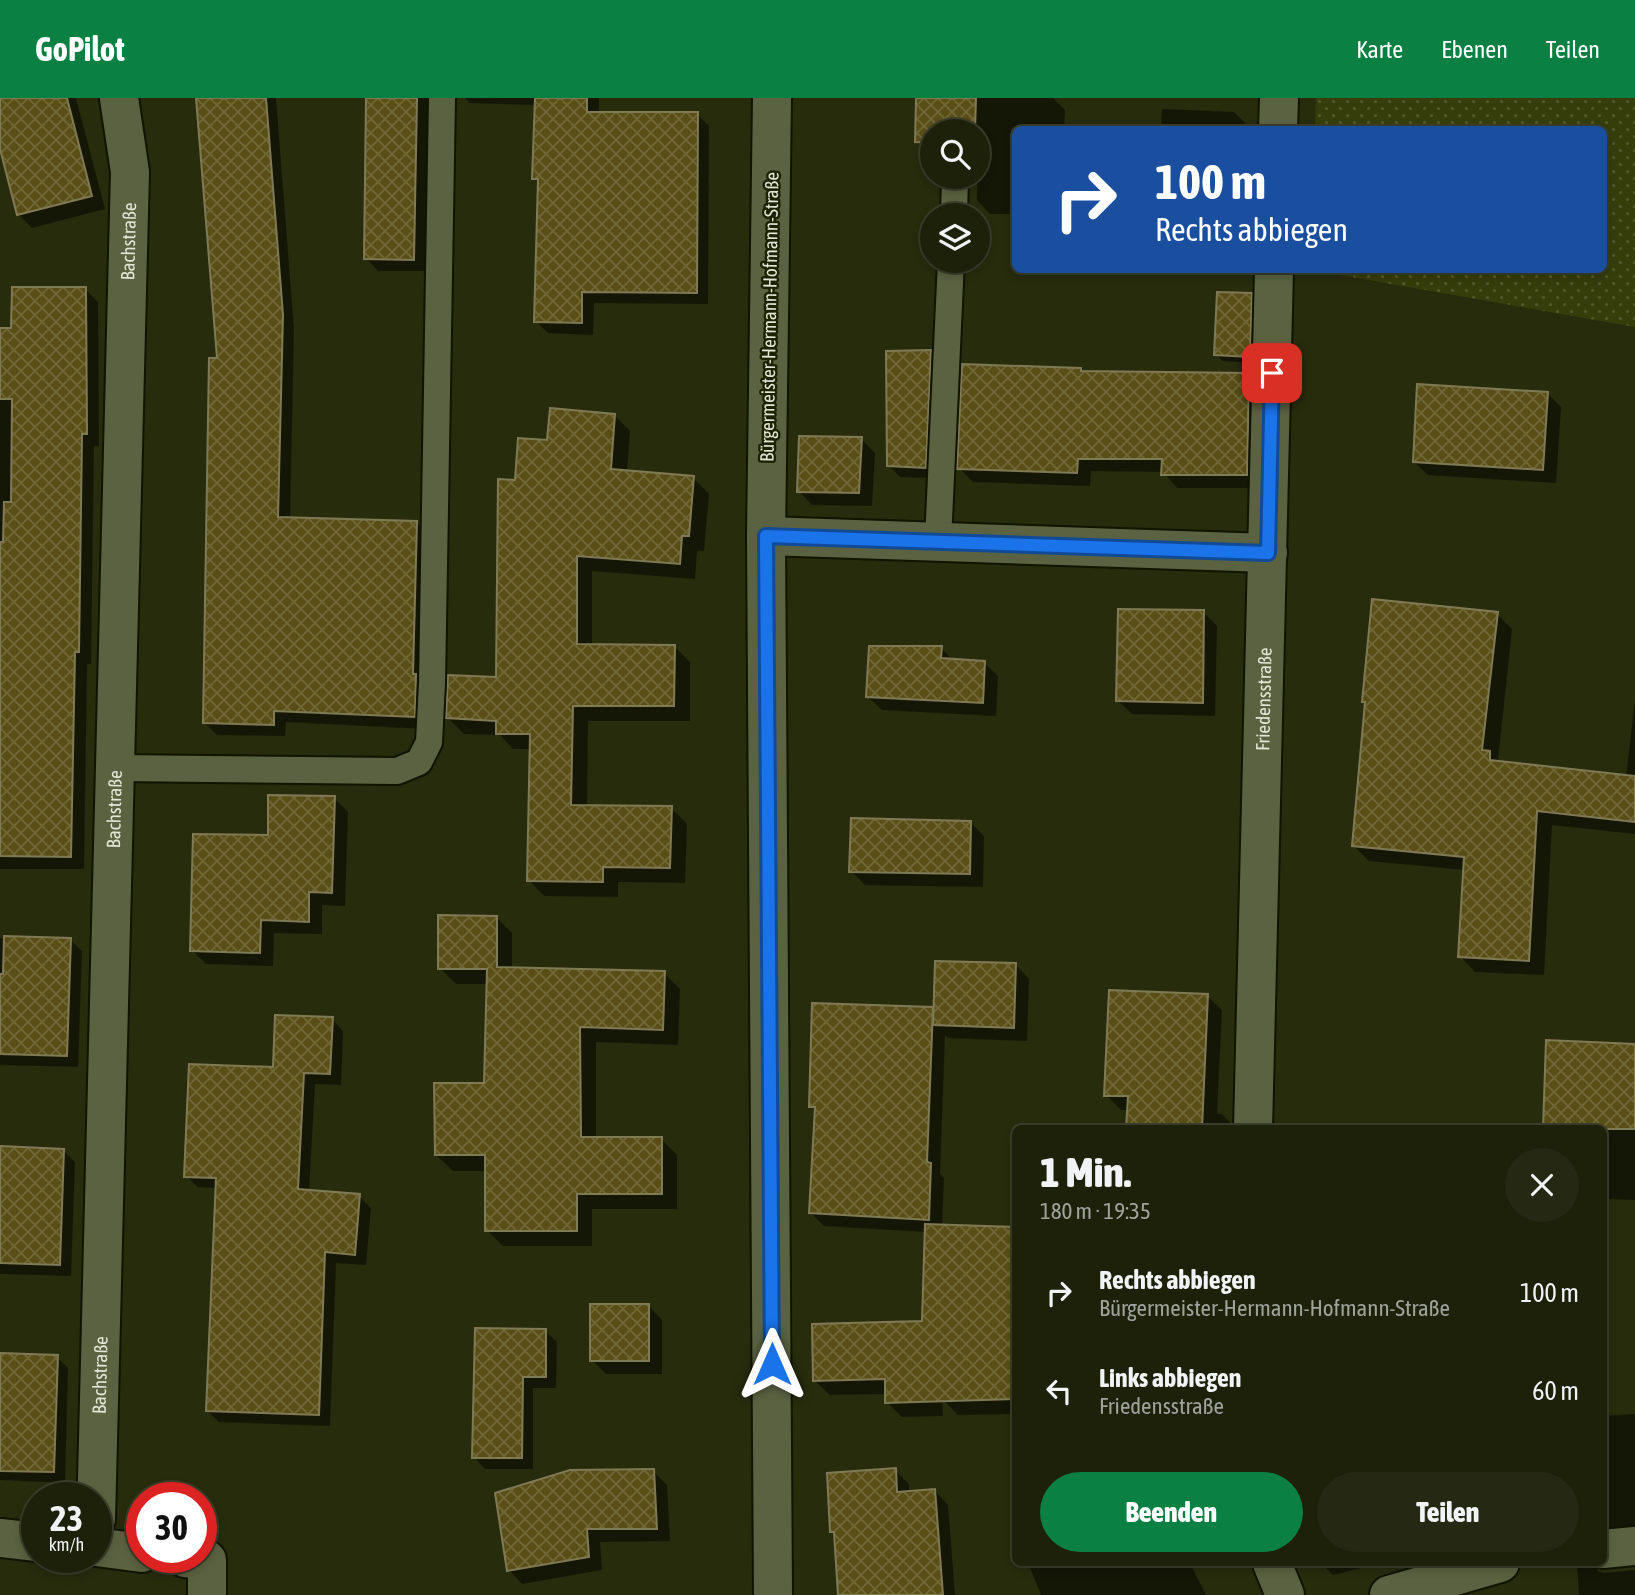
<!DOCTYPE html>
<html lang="de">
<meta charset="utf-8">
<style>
body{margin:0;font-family:"Asap Condensed",sans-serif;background:#252913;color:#f1f3f6;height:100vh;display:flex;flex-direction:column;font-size:26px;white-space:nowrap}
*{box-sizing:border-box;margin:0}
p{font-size:23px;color:#a0a39c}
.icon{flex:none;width:38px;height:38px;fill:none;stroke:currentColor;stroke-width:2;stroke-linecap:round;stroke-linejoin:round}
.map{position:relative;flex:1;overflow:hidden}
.sheet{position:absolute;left:1012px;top:1027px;width:595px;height:441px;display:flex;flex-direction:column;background:#1d210a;border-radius:10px;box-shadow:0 4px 10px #0003,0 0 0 2px #3b3e2b}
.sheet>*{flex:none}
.top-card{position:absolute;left:1012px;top:28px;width:595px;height:147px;border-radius:10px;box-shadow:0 4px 10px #0003,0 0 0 2px #3b3e2b;background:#1a4fa0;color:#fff;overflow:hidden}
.controls{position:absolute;left:920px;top:21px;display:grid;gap:14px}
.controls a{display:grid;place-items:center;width:70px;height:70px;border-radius:50%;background:#1d210a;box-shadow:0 4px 10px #0003,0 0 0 2px #3b3e2b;font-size:35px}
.speed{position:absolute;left:21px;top:1384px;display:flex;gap:14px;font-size:35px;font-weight:700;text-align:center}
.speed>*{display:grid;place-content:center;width:91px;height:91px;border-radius:50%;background:#1d210a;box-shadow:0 4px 10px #0003,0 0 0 2px #3b3e2b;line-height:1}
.speed small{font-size:18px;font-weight:400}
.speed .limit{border:10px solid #d22;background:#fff;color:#111}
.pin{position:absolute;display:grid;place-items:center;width:60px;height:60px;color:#fff;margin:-30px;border-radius:14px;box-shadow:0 4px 10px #0006}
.me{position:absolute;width:77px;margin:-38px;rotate:0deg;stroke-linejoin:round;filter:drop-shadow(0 0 5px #0008)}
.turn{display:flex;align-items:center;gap:24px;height:147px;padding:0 28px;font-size:32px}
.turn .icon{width:91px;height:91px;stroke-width:2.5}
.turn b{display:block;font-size:49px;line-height:60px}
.round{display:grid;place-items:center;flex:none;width:74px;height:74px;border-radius:37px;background:#252913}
.head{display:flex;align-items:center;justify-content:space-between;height:119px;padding:0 28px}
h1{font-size:42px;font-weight:800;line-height:52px}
.button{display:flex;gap:14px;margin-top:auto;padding:14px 28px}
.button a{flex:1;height:80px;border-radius:42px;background:#0b8043;color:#fff;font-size:28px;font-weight:800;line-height:80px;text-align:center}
.button a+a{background:#252913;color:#f1f3f6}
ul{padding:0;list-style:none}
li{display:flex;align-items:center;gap:21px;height:98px;padding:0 28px}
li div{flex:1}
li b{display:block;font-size:26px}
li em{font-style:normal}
header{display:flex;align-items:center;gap:42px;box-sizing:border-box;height:98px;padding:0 35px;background:#0b8043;color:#fff}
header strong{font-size:33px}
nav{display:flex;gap:38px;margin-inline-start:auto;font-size:24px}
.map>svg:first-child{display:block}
</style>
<header>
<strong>GoPilot</strong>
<nav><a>Karte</a><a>Ebenen</a><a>Teilen</a></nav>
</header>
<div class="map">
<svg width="1635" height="1497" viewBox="0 0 1635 1497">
<defs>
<pattern id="grass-dots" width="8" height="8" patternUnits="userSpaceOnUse" patternTransform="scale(1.75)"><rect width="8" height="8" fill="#353d0a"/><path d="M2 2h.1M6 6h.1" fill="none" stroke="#52592d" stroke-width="1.8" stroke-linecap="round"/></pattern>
<pattern id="building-cross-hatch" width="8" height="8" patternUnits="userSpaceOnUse" patternTransform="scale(1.75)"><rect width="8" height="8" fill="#594e16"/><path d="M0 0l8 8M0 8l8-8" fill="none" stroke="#716837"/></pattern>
</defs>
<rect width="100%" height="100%" fill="#272c0d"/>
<!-- grass -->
<path fill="url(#grass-dots)" d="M 1316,0 L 1635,0 L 1635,229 L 1312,172 L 1603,172 L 1603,32 L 1315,31 Z"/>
<!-- shadow -->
<g fill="#0007">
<path d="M 0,0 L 76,0 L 105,111 L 32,130 L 18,116 L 0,43 Z"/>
<path d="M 197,0 L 276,0 L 294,231 L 290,421 L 416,424 L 429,437 L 426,631 L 286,624 L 285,638 L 217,637 L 205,625 L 219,262 Z"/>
<path d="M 368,0 L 445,0 L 437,31 L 428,31 L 425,173 L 378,173 L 366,160 Z"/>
<path d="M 465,0 L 599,0 L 599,16 L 697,16 L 709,28 L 708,206 L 594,205 L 593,237 L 548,235 L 536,223 L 539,86 L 534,80 L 536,7 L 470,5 Z"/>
<path d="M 917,0 L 1053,0 L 1065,12 L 1064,32 L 1015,32 L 1015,116 L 990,116 L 977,102 L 978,33 L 933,33 L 933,57 L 917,44 Z"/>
<path d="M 1162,11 L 1234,14 L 1248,28 L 1248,32 L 1161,32 Z"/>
<path d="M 85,191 L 98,204 L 99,348 L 94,348 L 91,566 L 87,566 L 84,771 L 0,771 L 0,232 L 13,232 Z"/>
<path d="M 1251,197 L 1257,204 L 1256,265 L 1223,263 L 1216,257 Z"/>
<path d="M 930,254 L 942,265 L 936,380 L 900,379 L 889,368 Z"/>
<path d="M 1080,272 L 1083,275 L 1248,277 L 1261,290 L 1260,390 L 1177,390 L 1163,374 L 1091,373 L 1090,388 L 973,384 L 959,370 Z"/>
<path d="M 1547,295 L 1561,309 L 1556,385 L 1428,377 L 1414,364 Z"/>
<path d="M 614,317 L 630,333 L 627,374 L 693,380 L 709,396 L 704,453 L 697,453 L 695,481 L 592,473 L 592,548 L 674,548 L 690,564 L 690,623 L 588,623 L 587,709 L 671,710 L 687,726 L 685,785 L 618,784 L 618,799 L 544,798 L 529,782 L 531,651 L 513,651 L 500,637 L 464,636 L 448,620 L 498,580 L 516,384 L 548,344 Z"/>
<path d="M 861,341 L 875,355 L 872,408 L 812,407 L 799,393 Z"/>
<path d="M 1203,514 L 1217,528 L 1215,618 L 1132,616 L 1118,603 Z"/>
<path d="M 1497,516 L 1512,531 L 1498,663 L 1626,679 L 1635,602 L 1635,736 L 1552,727 L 1544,877 L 1475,874 L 1460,858 L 1465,772 L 1369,763 L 1354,748 L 1367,606 L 1364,603 Z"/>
<path d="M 941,550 L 954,563 L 984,565 L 998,578 L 996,618 L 882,612 L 868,599 Z"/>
<path d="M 334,700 L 348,714 L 345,808 L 322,807 L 322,836 L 274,835 L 273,868 L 206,866 L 192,852 L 270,739 Z"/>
<path d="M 970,724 L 984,738 L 983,789 L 865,787 L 851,773 Z"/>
<path d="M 496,819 L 512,835 L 512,872 L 664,875 L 680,891 L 678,947 L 596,944 L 596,1041 L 661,1041 L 677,1057 L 677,1111 L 592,1111 L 592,1148 L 503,1148 L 487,1132 L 487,1073 L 453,1073 L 436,1057 L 485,986 L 488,886 L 456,886 L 440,870 Z"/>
<path d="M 0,840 L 70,842 L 82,853 L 78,969 L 0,967 Z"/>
<path d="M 1016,867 L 1029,881 L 1027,943 L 949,940 L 945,937 L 940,1076 L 944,1080 L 942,1128 L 1015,1139 L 1015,1316 L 958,1317 L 942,1301 L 943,1318 L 902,1319 L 887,1304 L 887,1296 L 830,1297 L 815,1283 L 923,1225 L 927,1134 L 824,1128 L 811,1115 L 817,1014 L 811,1008 L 932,911 L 935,914 Z"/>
<path d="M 1207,898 L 1222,912 L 1217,1016 L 1222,1016 L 1236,1031 L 1128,1031 L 1129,1012 L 1121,1012 L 1106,997 Z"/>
<path d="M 332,921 L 343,933 L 341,987 L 315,986 L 309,1094 L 359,1098 L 371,1110 L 366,1167 L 336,1165 L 330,1328 L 219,1324 L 208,1313 L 217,1090 L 198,1089 L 186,1078 L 274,971 Z"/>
<path d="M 1635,947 L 1635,1102 L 1603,1101 L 1603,1031 Z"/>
<path d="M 0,1050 L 63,1052 L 75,1064 L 71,1178 L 0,1176 Z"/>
<path d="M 649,1208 L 662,1222 L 662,1276 L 606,1276 L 592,1262 Z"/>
<path d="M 545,1233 L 557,1244 L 556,1290 L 533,1290 L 533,1371 L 485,1371 L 474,1359 Z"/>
<path d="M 0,1257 L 57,1259 L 68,1270 L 65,1385 L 0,1382 Z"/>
<path d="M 1635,1316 L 1635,1442 L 1603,1451 L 1603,1318 Z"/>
<path d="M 895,1372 L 909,1386 L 909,1395 L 935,1393 L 948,1407 L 955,1497 L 840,1497 L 836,1437 L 832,1433 Z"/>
<path d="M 653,1373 L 667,1387 L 670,1443 L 600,1444 L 602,1472 L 522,1486 L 509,1472 Z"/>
<path d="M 1028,1465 L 1190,1465 L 1206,1497 L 1041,1497 Z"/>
<path d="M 1321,1465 L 1381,1465 L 1333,1477 Z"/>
<path d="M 1577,1465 L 1597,1465 L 1597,1473 L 1604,1475 L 1635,1472 L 1635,1497 L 1579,1497 Z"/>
</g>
<!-- building -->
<g fill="url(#building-cross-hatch)" stroke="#807956" stroke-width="2">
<path d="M 0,0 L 67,0 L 92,98 L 17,117 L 0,51 Z"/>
<path d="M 196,0 L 266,0 L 283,217 L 278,419 L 417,423 L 413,576 L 416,576 L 415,619 L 274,613 L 274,627 L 203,625 L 209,260 L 217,260 Z"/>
<path d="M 366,0 L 417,0 L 414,162 L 364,161 Z"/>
<path d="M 535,0 L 587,0 L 587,14 L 698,14 L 697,195 L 582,194 L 582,225 L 534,224 L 538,81 L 532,81 Z"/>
<path d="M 916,0 L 976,0 L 975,33 L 933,33 L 933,45 L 915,44 Z"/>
<path d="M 12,189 L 86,189 L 87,336 L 82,336 L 79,554 L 75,554 L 71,759 L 0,758 L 0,444 L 3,444 L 4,404 L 11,404 L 12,301 L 0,301 L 0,230 L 11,230 Z"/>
<path d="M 1217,194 L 1252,195 L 1250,259 L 1214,257 Z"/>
<path d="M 931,252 L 926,370 L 887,368 L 886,253 Z"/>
<path d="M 962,266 L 1081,270 L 1081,273 L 1249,275 L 1247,377 L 1161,377 L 1162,361 L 1078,361 L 1077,375 L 957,371 Z"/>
<path d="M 1417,286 L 1548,294 L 1543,372 L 1413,364 Z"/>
<path d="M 550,310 L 615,316 L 611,371 L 694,378 L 689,438 L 682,438 L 680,466 L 577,458 L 577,546 L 675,547 L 674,608 L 573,608 L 571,707 L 672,708 L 670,770 L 603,769 L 603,784 L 527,783 L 530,636 L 496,636 L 496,623 L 446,620 L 448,577 L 496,579 L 498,381 L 515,382 L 518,340 L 547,342 Z"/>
<path d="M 799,338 L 862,339 L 859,395 L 797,394 Z"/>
<path d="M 1372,501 L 1498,514 L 1482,652 L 1490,653 L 1490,662 L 1635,678 L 1635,724 L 1537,713 L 1529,863 L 1458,859 L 1464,759 L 1352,748 L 1365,604 L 1362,604 Z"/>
<path d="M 1118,511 L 1204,512 L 1203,605 L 1116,603 Z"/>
<path d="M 869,548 L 942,548 L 941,560 L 985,563 L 983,605 L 866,599 Z"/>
<path d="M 268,697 L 335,698 L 332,795 L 309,794 L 309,824 L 261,822 L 260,855 L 190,853 L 193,736 L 268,737 Z"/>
<path d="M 851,720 L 971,723 L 970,776 L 849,774 Z"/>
<path d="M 438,817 L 497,818 L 497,869 L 665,873 L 663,932 L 580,929 L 581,1039 L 662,1039 L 662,1096 L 577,1096 L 577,1133 L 485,1133 L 485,1057 L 435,1057 L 434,985 L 484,985 L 487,871 L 438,871 Z"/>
<path d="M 4,838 L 71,840 L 67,958 L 0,956 L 0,876 L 3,876 Z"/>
<path d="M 935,863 L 1016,865 L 1014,930 L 933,927 Z"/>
<path d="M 1109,892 L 1208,896 L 1202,1031 L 1126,1031 L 1128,998 L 1104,998 Z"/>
<path d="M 812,905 L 933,909 L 927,1064 L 931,1065 L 929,1122 L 809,1115 L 815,1009 L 809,1009 Z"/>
<path d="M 275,917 L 333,919 L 330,976 L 304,975 L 298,1091 L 360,1096 L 355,1157 L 325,1154 L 319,1317 L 206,1313 L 216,1080 L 184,1079 L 189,966 L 273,969 Z"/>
<path d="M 1546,942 L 1635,946 L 1635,1031 L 1543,1031 Z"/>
<path d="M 0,1048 L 64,1051 L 60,1167 L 0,1165 Z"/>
<path d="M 925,1126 L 1015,1129 L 1015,1301 L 885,1305 L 885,1281 L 813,1283 L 812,1226 L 922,1223 Z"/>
<rect x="590" y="1206" width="59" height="57"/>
<path d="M 475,1230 L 546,1231 L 546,1279 L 523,1279 L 522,1360 L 472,1360 Z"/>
<path d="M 0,1255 L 58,1257 L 54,1374 L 0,1373 Z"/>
<path d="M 896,1370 L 897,1394 L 935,1391 L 943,1497 L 838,1497 L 834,1434 L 830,1434 L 827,1375 Z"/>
<path d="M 654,1371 L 657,1431 L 587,1431 L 589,1459 L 507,1473 L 495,1395 L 570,1372 Z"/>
</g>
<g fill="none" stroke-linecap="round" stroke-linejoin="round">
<!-- lane casing -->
<g stroke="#101400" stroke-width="30">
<g id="lane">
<path d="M 954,117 L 955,79"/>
<path d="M 938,443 L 951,163"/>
<path d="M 115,670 L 397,673 L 419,664 L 429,644 L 432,585 L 442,0"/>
</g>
</g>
<!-- street casing -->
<g stroke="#101400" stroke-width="42">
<g id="street">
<path d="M 772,0 L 766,438 L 773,1497"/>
<path d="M 1278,32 L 1279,0"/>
<path d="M 766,438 L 1268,455"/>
<path id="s1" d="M 1253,1031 L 1274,172"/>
<path id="s2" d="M 96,1421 L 130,74 L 119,0"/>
<path d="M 0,1440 L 37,1444"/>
<path d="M 96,1449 L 142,1455"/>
<path d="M 185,1460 L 207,1462 L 207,1497"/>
<path d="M 1272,1465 L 1285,1497"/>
</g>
</g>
<!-- secondary casing -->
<g stroke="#101400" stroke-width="42">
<g id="secondary">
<path d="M 1603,1451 L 1635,1448"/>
<path d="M 1389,1497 L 1500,1465"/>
</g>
</g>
<!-- lane -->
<use href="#lane" stroke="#5b6241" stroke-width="26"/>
<!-- street -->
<use href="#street" stroke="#5b6241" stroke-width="38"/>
<!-- secondary -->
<use href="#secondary" stroke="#5b6241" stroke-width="38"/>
</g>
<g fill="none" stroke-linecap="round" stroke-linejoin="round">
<!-- route casing -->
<g stroke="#114b97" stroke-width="18">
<path id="route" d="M 772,1266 L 766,438 L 1268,455 L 1272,275"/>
</g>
<!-- route -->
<use href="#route" stroke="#1a73e8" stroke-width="12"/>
</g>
<g text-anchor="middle" stroke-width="5" stroke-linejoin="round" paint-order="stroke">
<!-- street labels -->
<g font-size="19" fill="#e2e7d4" stroke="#1d2203">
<text dy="7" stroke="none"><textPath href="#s2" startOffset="1278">Bachstraße</textPath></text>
<text transform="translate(769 219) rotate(-89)" y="7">Bürgermeister-Hermann-Hofmann-Straße</text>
<text dy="7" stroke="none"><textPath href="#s1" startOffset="430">Friedensstraße</textPath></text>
<text dy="7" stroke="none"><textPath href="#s2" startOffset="710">Bachstraße</textPath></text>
<text dy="7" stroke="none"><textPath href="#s2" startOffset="144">Bachstraße</textPath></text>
</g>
</g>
</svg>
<div class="controls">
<a><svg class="icon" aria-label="search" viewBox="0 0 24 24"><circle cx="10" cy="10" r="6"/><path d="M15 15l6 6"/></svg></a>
<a><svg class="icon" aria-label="layers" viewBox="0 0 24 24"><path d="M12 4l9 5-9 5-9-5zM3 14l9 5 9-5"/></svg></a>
</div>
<div class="speed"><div>23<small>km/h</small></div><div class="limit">30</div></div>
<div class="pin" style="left:1272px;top:275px;background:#d93025"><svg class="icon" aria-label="arrive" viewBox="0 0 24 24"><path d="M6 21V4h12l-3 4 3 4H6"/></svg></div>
<svg class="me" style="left:772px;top:1266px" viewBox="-20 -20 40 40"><path d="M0-17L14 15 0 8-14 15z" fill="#1a73e8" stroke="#fff" stroke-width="4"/></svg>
<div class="top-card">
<div class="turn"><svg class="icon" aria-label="right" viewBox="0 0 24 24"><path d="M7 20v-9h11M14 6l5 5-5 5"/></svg><div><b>100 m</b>Rechts abbiegen</div></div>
</div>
<section class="sheet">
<div class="head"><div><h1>1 Min.</h1><p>180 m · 19:35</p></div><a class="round"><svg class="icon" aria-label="close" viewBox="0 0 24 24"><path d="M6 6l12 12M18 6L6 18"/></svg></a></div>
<ul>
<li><svg class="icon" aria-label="right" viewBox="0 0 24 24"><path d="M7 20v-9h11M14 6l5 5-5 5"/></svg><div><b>Rechts abbiegen</b><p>Bürgermeister-Hermann-Hofmann-Straße</p></div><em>100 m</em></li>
<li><svg class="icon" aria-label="left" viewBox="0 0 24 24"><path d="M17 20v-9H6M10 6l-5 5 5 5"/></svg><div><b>Links abbiegen</b><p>Friedensstraße</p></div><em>60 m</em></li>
</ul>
<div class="button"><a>Beenden</a><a>Teilen</a></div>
</section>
</div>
